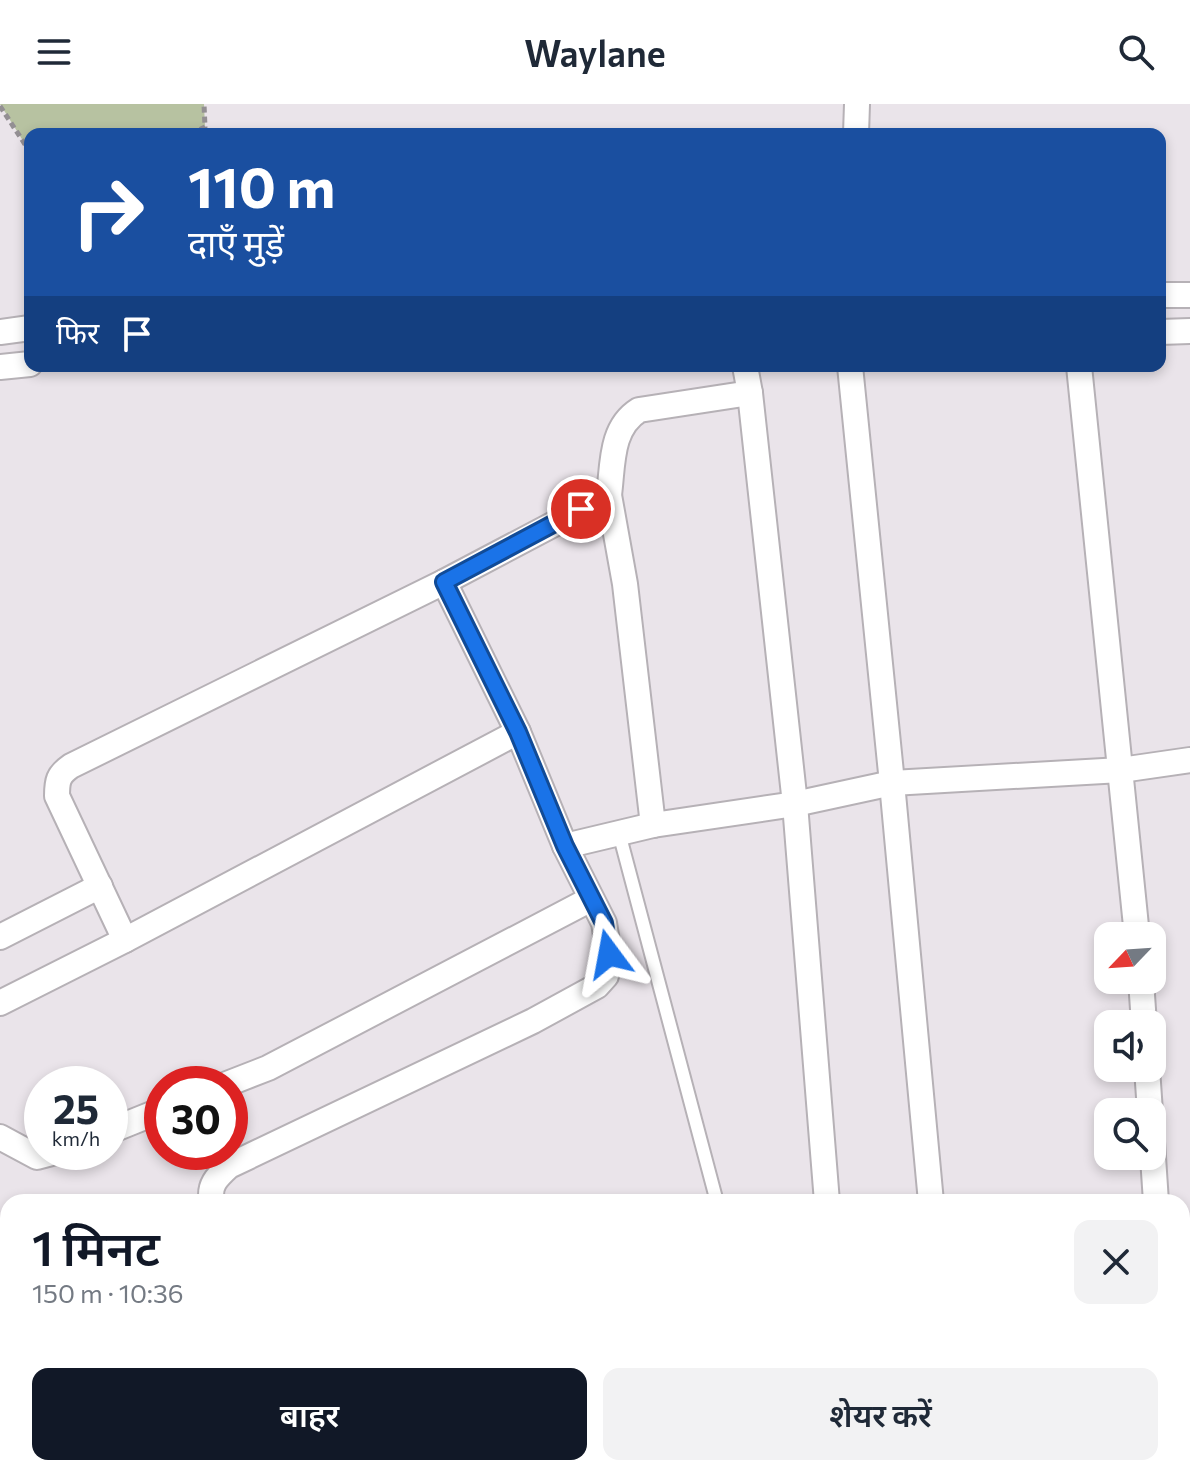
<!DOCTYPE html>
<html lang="hi">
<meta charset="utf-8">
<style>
body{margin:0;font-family:Commissioner,"Noto Sans Devanagari",sans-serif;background:#f2f2f3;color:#1f2937;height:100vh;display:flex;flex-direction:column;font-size:30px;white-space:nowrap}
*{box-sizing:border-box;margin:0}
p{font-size:26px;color:#747a83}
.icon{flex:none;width:44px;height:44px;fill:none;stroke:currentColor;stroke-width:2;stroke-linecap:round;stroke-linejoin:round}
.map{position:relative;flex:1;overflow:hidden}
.drawer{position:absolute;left:0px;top:1090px;width:1190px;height:282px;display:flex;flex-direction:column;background:#fff;border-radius:24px 24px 0 0;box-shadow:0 4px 12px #0003}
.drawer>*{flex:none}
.hud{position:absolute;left:24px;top:24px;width:1142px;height:244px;border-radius:16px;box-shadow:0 4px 12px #0003;background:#1a4fa0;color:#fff;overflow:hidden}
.needle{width:52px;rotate:245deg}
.fabs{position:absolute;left:1094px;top:818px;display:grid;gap:16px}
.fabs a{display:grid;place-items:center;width:72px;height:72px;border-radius:16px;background:#fff;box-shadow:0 4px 12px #0003;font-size:40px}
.speed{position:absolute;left:24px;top:962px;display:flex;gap:16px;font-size:40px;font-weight:700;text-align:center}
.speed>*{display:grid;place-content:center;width:104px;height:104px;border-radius:50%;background:#fff;box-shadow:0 4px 12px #0003;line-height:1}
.speed small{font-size:20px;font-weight:400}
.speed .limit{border:12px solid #d22;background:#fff;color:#111}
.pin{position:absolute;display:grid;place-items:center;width:68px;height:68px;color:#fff;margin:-34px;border:4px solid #fff;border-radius:50%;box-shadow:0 2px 8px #0007}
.me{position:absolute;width:88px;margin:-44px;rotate:347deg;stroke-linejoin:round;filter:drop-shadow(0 0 6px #0008)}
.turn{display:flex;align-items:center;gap:28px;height:168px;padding:0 32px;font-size:36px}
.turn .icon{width:104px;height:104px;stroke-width:2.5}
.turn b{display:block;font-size:56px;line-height:68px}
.then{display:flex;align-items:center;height:76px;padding:0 32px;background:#0003;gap:16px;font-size:30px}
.round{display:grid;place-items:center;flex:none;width:84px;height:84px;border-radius:16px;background:#f2f2f3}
.summary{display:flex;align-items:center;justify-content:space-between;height:136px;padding:0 32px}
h1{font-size:48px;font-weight:600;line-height:60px;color:#111827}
.cta{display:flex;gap:16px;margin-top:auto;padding:16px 32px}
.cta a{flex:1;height:92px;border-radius:16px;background:#111827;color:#fff;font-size:32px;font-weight:600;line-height:92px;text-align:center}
.cta a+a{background:#f2f2f3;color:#1f2937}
header{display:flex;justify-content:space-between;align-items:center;height:104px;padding:0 32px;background:#fff;font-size:36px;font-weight:600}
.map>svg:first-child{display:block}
</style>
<header><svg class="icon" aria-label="menu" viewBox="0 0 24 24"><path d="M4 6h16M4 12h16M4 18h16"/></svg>Waylane<svg class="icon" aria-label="search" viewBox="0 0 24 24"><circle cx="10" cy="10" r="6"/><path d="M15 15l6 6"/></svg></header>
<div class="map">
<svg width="1190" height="1371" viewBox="0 0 1190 1371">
<rect width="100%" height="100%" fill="#eae4ea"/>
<!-- green -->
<path fill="#b7c2a1" d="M 0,0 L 204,0 L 205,23 L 191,30 L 30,30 L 30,48 Z"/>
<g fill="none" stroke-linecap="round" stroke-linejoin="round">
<!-- lane casing -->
<g stroke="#b6b1b6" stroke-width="16">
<path id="lane" d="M 619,729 L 717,1098"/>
</g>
<!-- street casing -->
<g stroke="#b6b1b6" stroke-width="28">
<g id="street">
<path d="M 856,30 L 857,0"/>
<path d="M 1160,191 L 1190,191"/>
<path d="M 0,228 L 30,224"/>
<path d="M 1160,228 L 1190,227"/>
<path d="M 745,262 L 750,289 L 795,700 L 827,1098"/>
<path d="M 850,262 L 892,679 L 931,1098"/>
<path d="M 1079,262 L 1137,832"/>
<path d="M 0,263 L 30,260"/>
<path d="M 609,391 L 625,480 L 653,721"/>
<path d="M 565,742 L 653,721 L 795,700 L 892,679 L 1121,666 L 1190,656"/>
<path d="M 0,833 L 100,782"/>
<path d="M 125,836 L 57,692 C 57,677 58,671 71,662 L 444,478 L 609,391 C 613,361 610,324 639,306 L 750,289"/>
<path d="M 1141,876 L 1144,920"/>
<path d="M 0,899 L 125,836 L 518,628"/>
<path d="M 1147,964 L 1150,1008"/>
<path d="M 227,980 L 268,964 L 591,795"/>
<path d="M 110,1027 L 162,1006"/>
<path d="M 0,1033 L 37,1053 L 56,1048"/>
<path d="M 1152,1038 L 1156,1098"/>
<path d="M 212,1098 C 208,1081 217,1073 229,1062 L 533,917 L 597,882 L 606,872 L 609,850 L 604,819 L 565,742 L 518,628 L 444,478"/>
<path d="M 0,1130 L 8,1134"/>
<path d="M 1182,1266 L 1190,1267"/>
<path d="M 89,1364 L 91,1371"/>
<path d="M 370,1364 L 372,1371"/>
<path d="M 599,1364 L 600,1371"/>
<path d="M 688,1364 L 688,1370"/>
<path d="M 942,1371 L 953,1364"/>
</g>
</g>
<!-- path -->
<g stroke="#938f93" stroke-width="5" stroke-dasharray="6 4" stroke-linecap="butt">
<path d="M 0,2 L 30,48"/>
<path d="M 191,30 L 205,23 L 204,0"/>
</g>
<!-- lane -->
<use href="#lane" stroke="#fff" stroke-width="12"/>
<!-- street -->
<use href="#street" stroke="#fff" stroke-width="24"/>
</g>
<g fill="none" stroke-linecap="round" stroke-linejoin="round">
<!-- route casing -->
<g stroke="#114b97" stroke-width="20">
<path id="route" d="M 581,405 L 444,478 L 518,628 L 565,742 L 604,819 L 609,850"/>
</g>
<!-- route -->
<use href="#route" stroke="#1a73e8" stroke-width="14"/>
</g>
</svg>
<div class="fabs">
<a><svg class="needle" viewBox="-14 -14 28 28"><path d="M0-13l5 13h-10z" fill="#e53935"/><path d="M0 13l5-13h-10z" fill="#747a83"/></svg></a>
<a><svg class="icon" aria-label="sound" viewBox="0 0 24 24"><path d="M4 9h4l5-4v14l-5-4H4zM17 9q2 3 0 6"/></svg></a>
<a><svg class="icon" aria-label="search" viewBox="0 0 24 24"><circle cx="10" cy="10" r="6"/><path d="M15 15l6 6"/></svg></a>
</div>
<div class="speed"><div>25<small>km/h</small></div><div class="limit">30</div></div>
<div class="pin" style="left:581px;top:405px;background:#d93025"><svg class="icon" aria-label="arrive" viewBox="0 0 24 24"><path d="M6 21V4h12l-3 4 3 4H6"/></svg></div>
<svg class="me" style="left:609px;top:850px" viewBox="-20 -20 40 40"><path d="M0-17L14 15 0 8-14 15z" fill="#1a73e8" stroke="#fff" stroke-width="4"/></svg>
<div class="hud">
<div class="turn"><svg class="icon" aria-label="right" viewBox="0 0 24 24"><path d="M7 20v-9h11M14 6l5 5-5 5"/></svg><div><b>110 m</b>दाएँ मुड़ें</div></div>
<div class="then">फिर<svg class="icon" aria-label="arrive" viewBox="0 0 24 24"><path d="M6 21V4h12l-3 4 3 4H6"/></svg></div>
</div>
<section class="drawer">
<div class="summary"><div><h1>1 मिनट</h1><p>150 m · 10:36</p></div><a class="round"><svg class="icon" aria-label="close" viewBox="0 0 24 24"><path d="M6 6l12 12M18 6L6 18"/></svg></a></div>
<div class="cta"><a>बाहर</a><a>शेयर करें</a></div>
</section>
</div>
